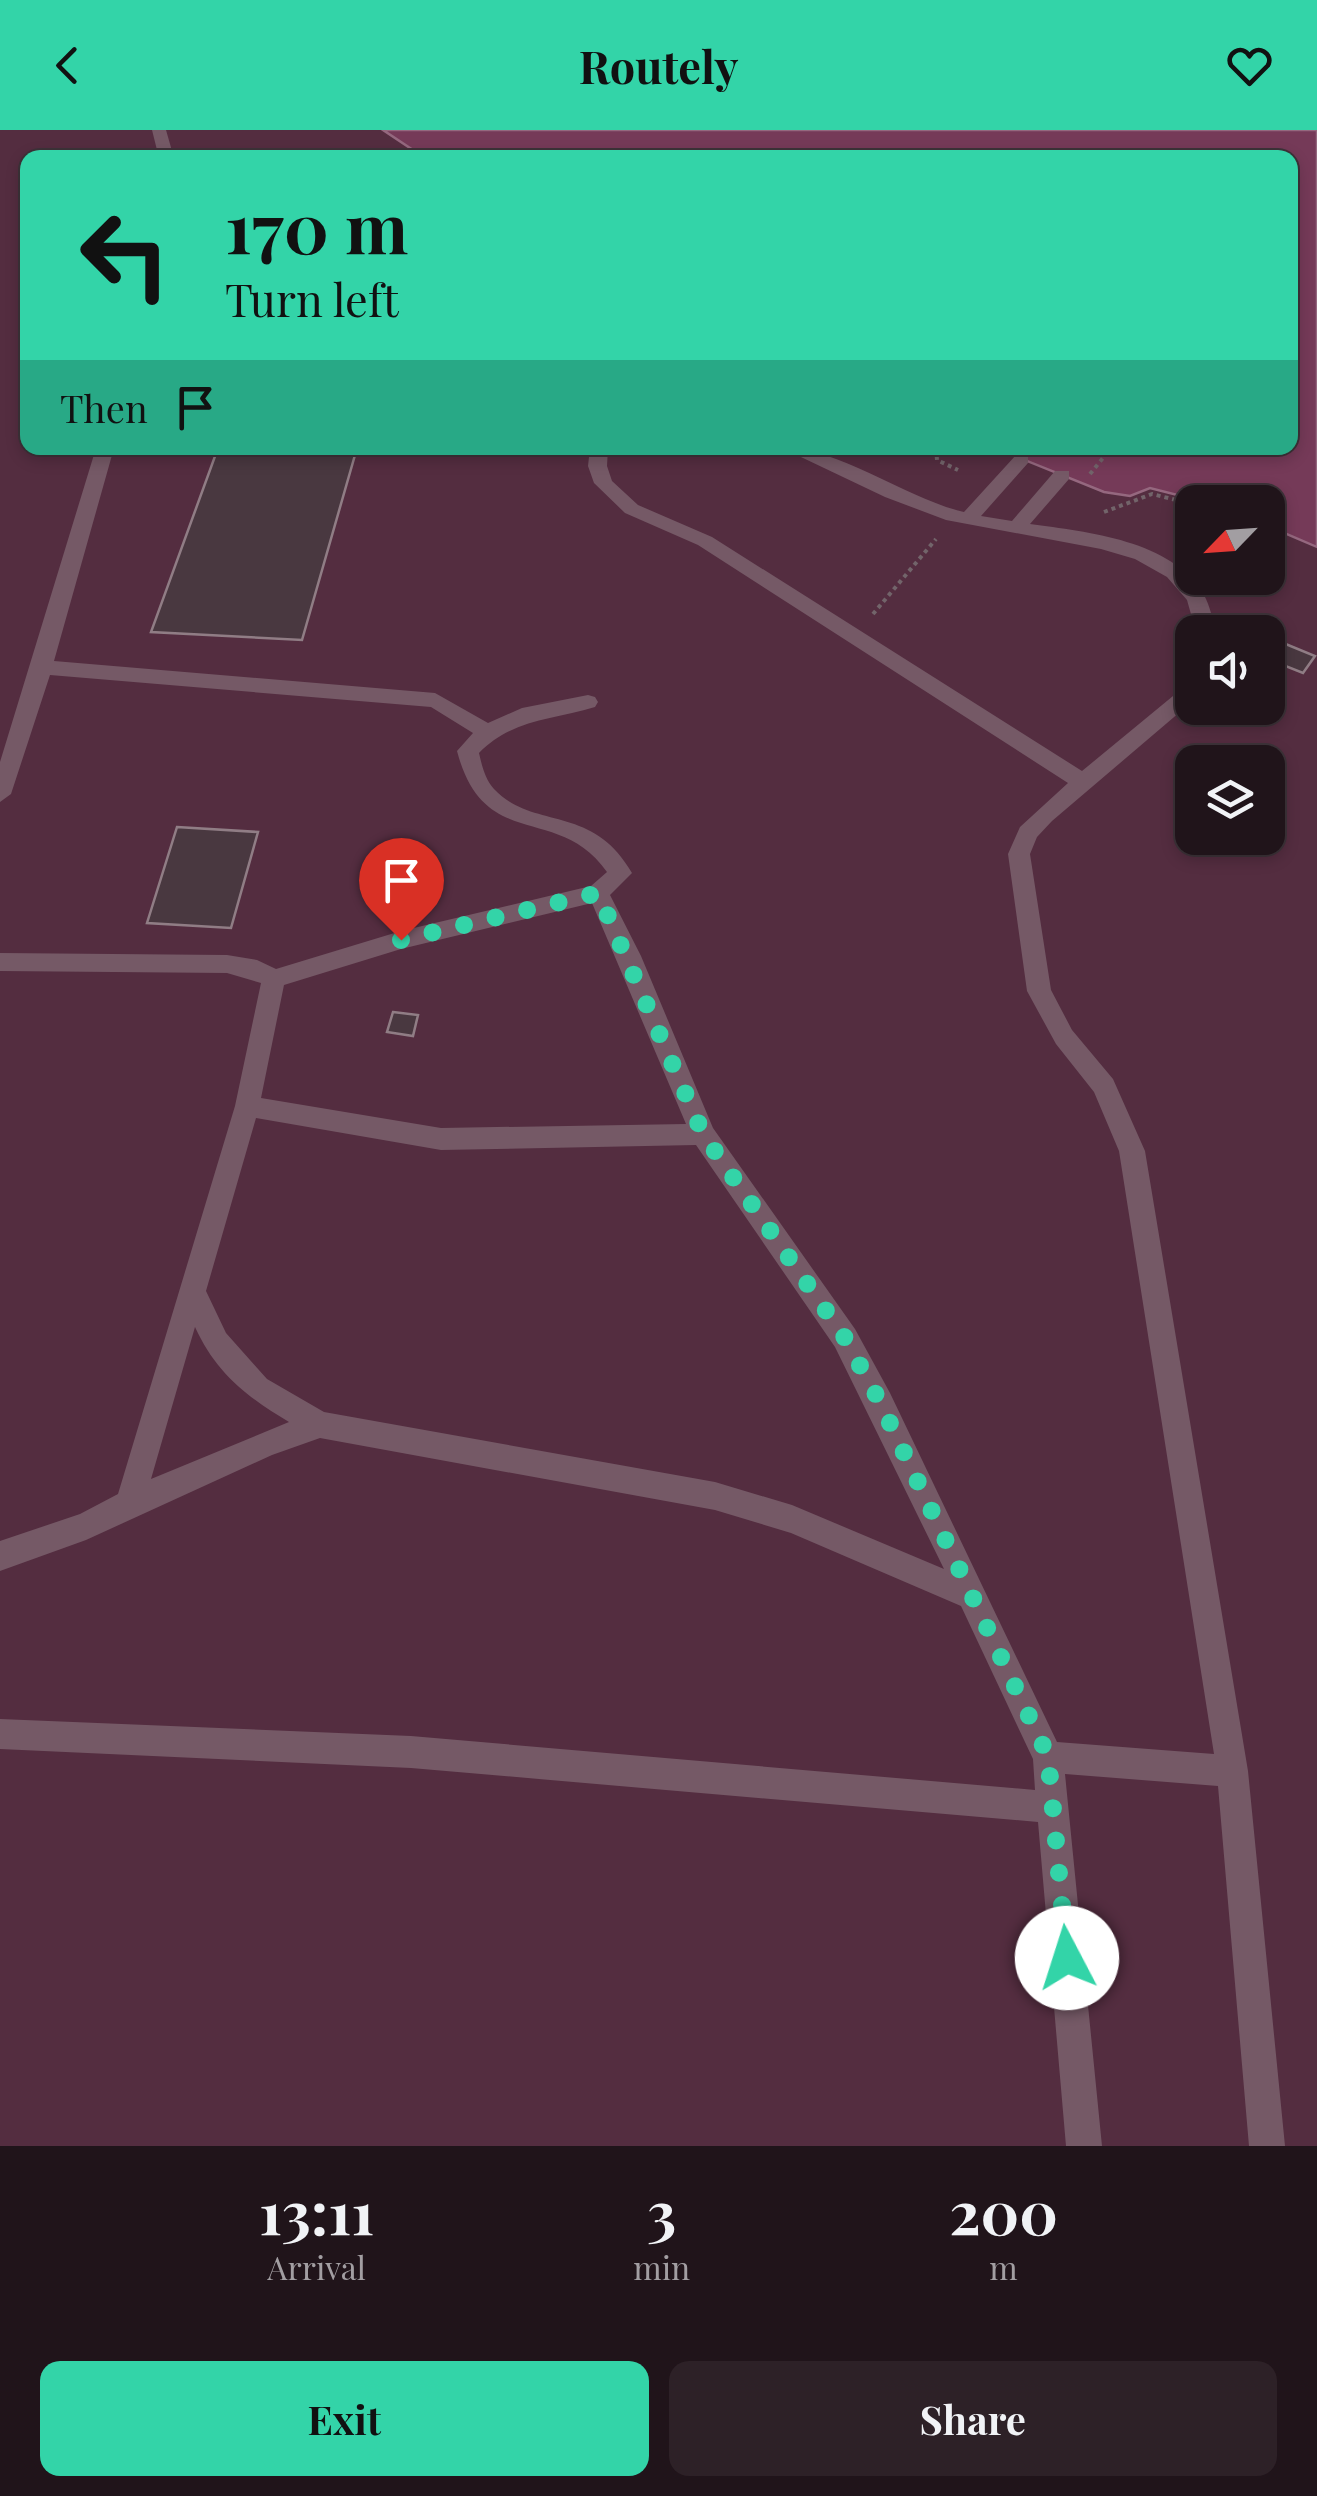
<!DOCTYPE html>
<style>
body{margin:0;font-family:"Playfair Display",serif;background:#2d2127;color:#f1f3f6;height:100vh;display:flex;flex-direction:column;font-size:38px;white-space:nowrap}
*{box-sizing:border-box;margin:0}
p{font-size:32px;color:#a29ea2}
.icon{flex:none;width:55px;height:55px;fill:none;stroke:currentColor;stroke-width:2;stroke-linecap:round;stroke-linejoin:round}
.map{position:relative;height:2016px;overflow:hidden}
.details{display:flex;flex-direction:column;background:#20141a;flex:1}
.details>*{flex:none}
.hud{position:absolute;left:20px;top:20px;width:1278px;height:305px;border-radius:20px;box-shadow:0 5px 15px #0003,0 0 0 2px #3d3339;background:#33d4a8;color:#111;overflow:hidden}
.needle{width:65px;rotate:245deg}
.fabs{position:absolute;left:1175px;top:355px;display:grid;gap:20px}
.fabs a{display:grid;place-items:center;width:110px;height:110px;border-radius:20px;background:#20141a;box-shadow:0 5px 15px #0003,0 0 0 2px #3d3339;font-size:50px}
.pin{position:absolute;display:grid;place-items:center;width:85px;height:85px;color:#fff;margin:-102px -42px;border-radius:50% 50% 50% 0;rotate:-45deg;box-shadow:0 0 10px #0007}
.pin .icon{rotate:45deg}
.me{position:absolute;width:110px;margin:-55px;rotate:355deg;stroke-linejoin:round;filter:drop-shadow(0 0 8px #0008)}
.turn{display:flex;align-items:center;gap:35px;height:210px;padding:0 40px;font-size:45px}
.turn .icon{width:130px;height:130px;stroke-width:2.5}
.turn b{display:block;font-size:70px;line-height:85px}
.then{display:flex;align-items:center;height:95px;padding:0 40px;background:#0003;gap:20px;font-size:38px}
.eta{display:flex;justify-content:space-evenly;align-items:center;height:170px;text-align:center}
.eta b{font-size:60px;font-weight:700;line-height:70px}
.cta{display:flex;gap:20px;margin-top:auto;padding:20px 40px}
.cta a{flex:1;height:115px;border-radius:20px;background:#33d4a8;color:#111;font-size:40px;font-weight:700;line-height:115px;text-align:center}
.cta a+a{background:#2d2127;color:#f1f3f6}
header{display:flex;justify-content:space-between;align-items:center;height:130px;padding:0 40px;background:#33d4a8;color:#111;font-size:45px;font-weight:700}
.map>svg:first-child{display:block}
</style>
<header><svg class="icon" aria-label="back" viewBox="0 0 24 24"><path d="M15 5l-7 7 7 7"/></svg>Routely<svg class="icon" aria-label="heart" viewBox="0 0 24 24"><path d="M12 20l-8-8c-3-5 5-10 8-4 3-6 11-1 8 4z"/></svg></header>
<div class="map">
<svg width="1317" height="2016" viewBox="0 0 1317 2016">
<rect width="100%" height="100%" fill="#2a1b22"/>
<!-- green -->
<path fill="#542d40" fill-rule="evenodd" d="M 0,0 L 383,0 L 425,27 L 28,28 L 28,318 L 994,318 L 1104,362 L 1130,366 L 1150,358 L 1205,372 L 1192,372 L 1192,448 L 1268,448 L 1268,396 L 1317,417 L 1317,2016 L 0,2016 ZM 1192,502 L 1268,502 L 1268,578 L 1192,578 ZM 1192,632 L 1268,632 L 1268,708 L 1192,708 Z"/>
<!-- water -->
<path fill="#753a58" stroke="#95687f" stroke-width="2.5" d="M 383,0 L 1317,0 L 1317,417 L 1268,396 L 1268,372 L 1205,372 L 1150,358 L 1130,366 L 1104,362 L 995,318 L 1290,318 L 1290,28 L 425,28 Z"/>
<!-- building -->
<g fill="#493840" stroke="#907d85" stroke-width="2.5">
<path d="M 218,318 L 357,318 L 302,510 L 151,502 Z"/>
<path d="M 1271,508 L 1315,526 L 1303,543 L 1268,529 Z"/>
<path d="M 177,697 L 258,702 L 231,798 L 147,793 Z"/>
<path d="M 393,882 L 418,885 L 413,906 L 387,902 Z"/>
</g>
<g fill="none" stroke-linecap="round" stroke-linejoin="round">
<!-- path-far1 -->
<g stroke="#72646a" stroke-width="4" stroke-dasharray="4 4" stroke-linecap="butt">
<path d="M 936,318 L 937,330 L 958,340"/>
<path d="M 1090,344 L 1111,318"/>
<path d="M 1104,382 L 1152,364 L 1192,374"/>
<path d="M 1268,402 L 1285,409"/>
<path d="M 873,484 L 936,409"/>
</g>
<!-- path -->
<path stroke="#72646a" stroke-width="6" stroke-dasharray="5 5" stroke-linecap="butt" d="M 1235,497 L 1251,502"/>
<!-- lane -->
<g fill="#755966" fill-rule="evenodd">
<path d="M 152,0 L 166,0 L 174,28 L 159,28 Z"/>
<path d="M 96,318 L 114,318 L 54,531 L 435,563 L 488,593 L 522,578 L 588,565 L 595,567 L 598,572 L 595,577 C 552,590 512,589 479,623 C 482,636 485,649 494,659 C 533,701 592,673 632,743 L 610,765 L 641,826 L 713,998 L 855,1199 L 890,1263 L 1057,1612 L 1214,1624 L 1119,1021 L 1094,962 L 1056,914 L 1027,861 L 1008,724 L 1020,697 L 1068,653 L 698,415 L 625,383 L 594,353 L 588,336 L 590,318 L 608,318 L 607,336 L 612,351 L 638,375 L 712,407 L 1082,641 L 1173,566 L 1185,549 L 1192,547 L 1192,569 L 1187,576 L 1052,691 L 1037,707 L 1030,724 L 1051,860 L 1072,900 L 1113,949 L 1145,1021 L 1248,1641 L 1285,2016 L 1249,2016 L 1218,1656 L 1065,1644 L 1102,2016 L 1066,2016 L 1038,1692 L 411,1638 L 0,1619 L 0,1589 L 411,1606 L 1035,1660 L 1033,1629 L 961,1476 L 791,1403 L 715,1380 L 320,1308 L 272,1325 L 86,1410 L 0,1441 L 0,1411 L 80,1384 L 118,1364 L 235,976 L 261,853 L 227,843 L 0,841 L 0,823 L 227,825 L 257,830 L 276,839 L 401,801 L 591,756 L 607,742 C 558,672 484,724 457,621 L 473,603 L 431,577 L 50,545 L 11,664 L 0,672 L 0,632 ZM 592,773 L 686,994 L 441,998 L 261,968 L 284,855 L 401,819 ZM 256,988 L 441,1020 L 696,1015 L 835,1217 L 944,1439 L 792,1375 L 715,1352 L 324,1282 L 267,1249 L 226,1203 L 206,1161 ZM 195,1197 C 216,1243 247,1267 289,1292 L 151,1349 Z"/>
<path d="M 782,318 C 834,315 908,369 964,382 L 1016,325 L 1028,325 L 1028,333 L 981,386 L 1012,391 L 1055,341 L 1069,341 L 1069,349 L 1030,394 C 1088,402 1172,410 1204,465 C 1210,476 1213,490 1216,502 L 1196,502 L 1187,470 L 1167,447 L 1135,429 L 1101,419 L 946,390 L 885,367 Z"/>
</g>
</g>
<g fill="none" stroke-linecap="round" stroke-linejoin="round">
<!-- route -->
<path stroke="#33d4a8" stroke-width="18" stroke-dasharray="0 32.4" d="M 401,810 L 598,763 L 703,1004 L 845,1208 L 880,1272 L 1048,1626 L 1067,1828"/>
</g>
</svg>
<div class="fabs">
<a><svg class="needle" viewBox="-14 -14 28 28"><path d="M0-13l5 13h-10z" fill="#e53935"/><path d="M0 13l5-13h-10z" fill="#a29ea2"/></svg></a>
<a><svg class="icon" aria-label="sound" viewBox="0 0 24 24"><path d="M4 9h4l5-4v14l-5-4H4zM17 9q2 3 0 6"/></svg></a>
<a><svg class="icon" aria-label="layers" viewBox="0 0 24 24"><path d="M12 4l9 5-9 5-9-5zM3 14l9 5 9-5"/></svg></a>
</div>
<div class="pin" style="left:401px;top:810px;background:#d93025"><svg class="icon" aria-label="arrive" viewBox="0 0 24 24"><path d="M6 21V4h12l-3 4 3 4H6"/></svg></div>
<svg class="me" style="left:1067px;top:1828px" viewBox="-20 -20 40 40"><circle r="19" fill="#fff"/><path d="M0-13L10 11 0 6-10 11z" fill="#33d4a8"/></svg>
<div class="hud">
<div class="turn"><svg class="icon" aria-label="left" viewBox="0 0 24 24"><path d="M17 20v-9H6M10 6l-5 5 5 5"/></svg><div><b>170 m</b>Turn left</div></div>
<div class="then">Then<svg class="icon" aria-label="arrive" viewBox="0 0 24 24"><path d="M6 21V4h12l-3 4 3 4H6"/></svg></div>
</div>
</div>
<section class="details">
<div class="eta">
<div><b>13:11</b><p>Arrival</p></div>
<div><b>3</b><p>min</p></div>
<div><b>200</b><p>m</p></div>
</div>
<div class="cta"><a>Exit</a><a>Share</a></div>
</section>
